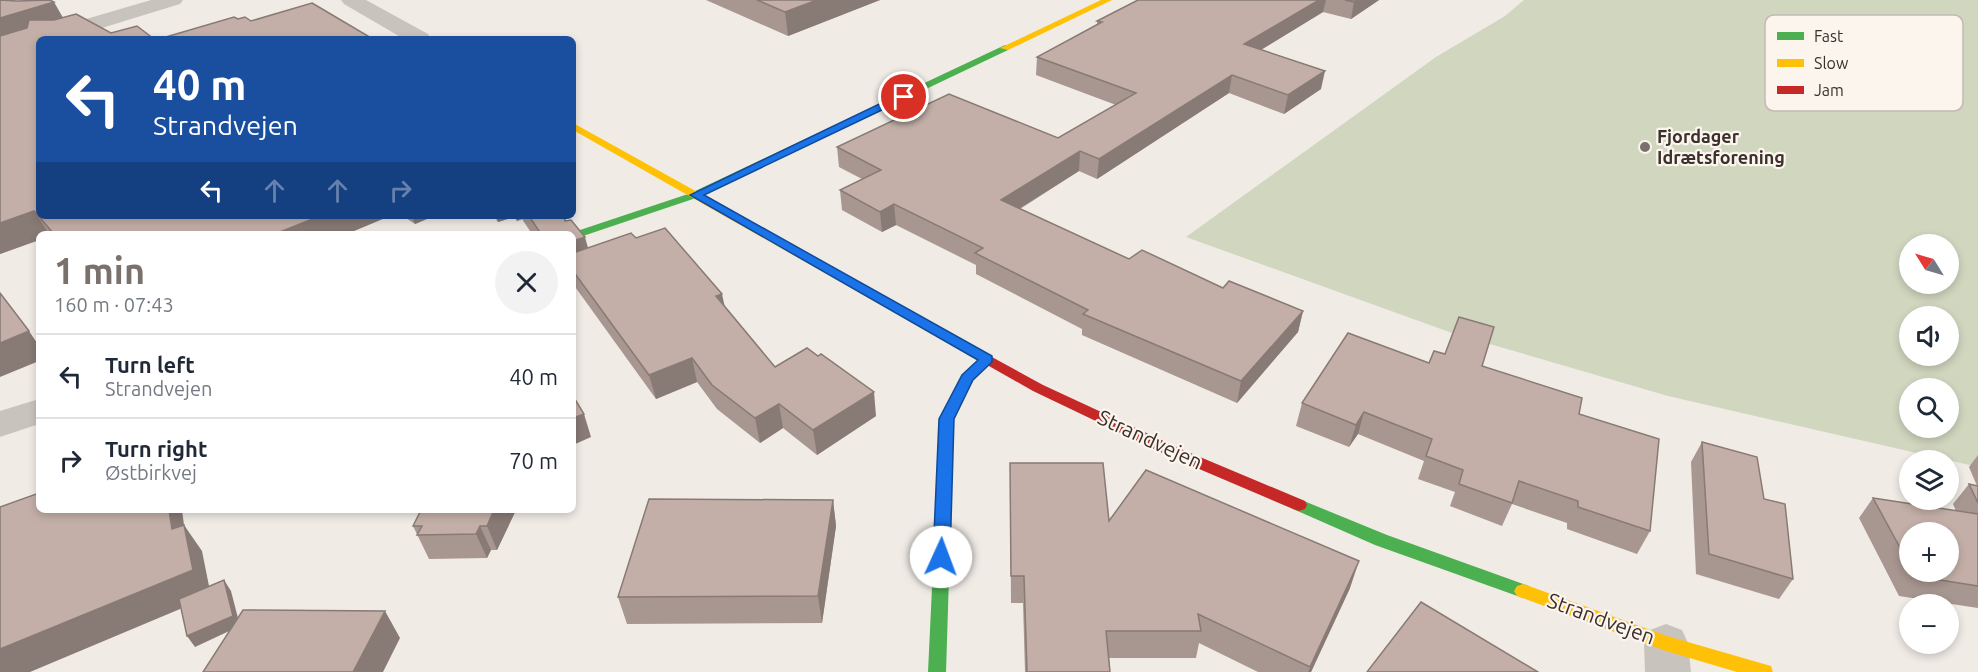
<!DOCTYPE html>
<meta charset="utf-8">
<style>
body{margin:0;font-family:Ubuntu,sans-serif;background:#f2f2f3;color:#1f2937;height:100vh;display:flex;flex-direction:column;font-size:22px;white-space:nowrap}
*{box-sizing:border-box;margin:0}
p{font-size:20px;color:#747a83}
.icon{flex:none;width:33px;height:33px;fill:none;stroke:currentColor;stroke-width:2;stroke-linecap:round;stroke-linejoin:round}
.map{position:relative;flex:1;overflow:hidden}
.panel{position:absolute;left:36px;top:231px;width:540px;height:282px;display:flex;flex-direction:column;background:#fff;border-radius:9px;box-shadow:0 3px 9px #0003}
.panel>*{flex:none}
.hud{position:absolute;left:36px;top:36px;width:540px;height:183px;border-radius:9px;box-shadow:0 3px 9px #0003;background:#1a4fa0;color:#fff;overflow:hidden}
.needle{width:39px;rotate:307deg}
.buttons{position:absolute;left:1899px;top:234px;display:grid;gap:12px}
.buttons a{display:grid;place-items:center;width:60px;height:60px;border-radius:50%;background:#fff;box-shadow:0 3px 9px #0003;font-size:30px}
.pin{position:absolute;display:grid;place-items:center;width:51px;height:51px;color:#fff;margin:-26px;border:3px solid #fff;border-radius:50%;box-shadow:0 2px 6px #0007}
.me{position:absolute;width:66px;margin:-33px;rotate:2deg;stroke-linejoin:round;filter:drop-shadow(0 0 4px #0008)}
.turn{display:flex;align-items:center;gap:21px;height:126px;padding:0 18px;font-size:27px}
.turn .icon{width:78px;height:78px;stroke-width:2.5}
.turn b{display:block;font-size:42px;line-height:51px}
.lanes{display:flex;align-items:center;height:57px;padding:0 18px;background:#0003;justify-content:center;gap:30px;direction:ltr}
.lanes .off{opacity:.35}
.round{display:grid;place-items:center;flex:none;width:63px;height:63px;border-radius:32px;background:#f2f2f3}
.summary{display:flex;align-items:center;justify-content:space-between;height:102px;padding:0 18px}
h1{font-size:36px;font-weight:700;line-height:45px;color:#7a716c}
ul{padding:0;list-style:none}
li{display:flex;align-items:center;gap:18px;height:84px;padding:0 18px;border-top:2px solid #e0e1e3}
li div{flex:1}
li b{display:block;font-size:22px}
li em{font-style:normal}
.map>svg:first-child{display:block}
</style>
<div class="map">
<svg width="1978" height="672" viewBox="0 0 1978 672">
<rect width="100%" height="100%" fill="#f0ebe5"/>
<!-- green -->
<path fill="#d1d6bf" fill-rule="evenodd" d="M 1524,0 L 1978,0 L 1978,467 L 1668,396 L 1452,333 L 1186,237 L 1436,57 L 1505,16 ZM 1910,244 L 1948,244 L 1948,284 L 1910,284 ZM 1910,316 L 1948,316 L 1948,356 L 1910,356 ZM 1910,388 L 1948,388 L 1948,428 L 1910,428 Z"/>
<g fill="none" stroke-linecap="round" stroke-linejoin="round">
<!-- street -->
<g fill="#c9c3be" fill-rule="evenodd">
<path d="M 151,0 L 183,0 L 180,4 L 66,39 L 39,39 L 39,45 L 32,39 L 35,34 Z"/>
<path d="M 341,0 L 366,0 L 428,34 L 431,39 L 404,39 L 344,4 Z"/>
<path d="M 39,399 L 39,424 L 0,437 L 0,411 Z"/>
<path d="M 1666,624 L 1682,630 L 1688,643 L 1691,672 L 1645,672 L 1644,643 L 1650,630 Z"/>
</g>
<!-- fast -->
<g fill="#4caf50" fill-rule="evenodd">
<path d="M 1005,45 L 1010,48 L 1008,50 L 699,197 L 577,238 L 573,239 L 573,234 L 568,234 L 691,193 Z"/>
<path d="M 987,355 L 994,359 L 973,380 L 954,419 L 946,672 L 928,672 L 940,419 L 962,375 L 982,356 Z"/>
<path d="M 1299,499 L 1387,535 L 1529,586 L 1532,591 L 1529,596 L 1523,598 L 1375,545 L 1293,509 L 1291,505 L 1293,501 Z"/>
</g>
<!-- slow -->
<g fill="#ffc107" fill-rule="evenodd">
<path d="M 1101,0 L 1112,0 L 1008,50 L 1000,48 Z"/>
<path d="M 573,123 L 953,334 L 955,337 L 948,341 L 943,340 L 573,130 Z"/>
<path d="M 1523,584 L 1667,636 L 1764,664 L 1771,666 L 1773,672 L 1737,672 L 1666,651 L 1517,596 L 1514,591 L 1517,586 Z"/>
</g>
<!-- jam -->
<path fill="#c62828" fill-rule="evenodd" d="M 948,333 L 1043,385 L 1181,449 L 1305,501 L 1307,505 L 1305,509 L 1299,511 L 1293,509 L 1171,457 L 1033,391 L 943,340 L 941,337 Z"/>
</g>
<!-- wall -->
<g fill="#a89690" fill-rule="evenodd">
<path d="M 0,0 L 63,18 L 111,33 L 154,39 L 39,39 L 347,234 L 39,234 L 39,240 L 0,254 Z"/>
<path d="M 706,0 L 880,0 L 788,36 Z"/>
<path d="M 1138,0 L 1379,0 L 1351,19 L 1323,12 L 1261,50 L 1321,89 L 1284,114 L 1229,93 L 1097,179 L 1079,171 L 1020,209 L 1129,259 L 1223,288 L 1303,311 L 1298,332 L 1237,403 L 1082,335 L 1082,329 L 976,274 L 976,265 L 896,225 L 882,232 L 842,210 L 840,190 L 862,179 L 839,167 L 837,147 L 1058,138 L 1116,105 L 1036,75 L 1037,57 L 1097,25 L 1097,21 Z"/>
<path d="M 403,216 L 434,216 L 415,224 Z"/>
<path d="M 494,216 L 565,216 L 566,221 L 588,248 L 636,238 L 725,307 L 775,367 L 876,416 L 817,455 L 783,428 L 760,443 L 717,409 L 697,382 L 656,399 L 573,284 L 573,234 L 532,234 L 522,219 L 517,221 L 514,217 L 498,222 Z"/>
<path d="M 1429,363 L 1482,366 L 1579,414 L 1650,531 L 1637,554 L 1567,529 L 1567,523 L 1512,504 L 1502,526 L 1450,506 L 1455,492 L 1418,479 L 1424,461 L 1358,434 L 1349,447 L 1296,426 L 1302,403 Z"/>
<path d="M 1702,442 L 1764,499 L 1793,579 L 1779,599 L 1696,574 L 1691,462 Z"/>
<path d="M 1978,455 L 1978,608 L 1899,596 L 1859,518 L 1873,498 L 1956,511 L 1953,504 L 1969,484 L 1977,486 L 1969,467 ZM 1910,532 L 1948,572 L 1910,572 Z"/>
<path d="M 1010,463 L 1109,521 L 1350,588 L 1311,672 L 1258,672 L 1199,643 L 1196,658 L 1109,658 L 1110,672 L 1025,672 L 1023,603 L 1011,603 Z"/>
<path d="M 833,500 L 836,526 L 822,623 L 627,624 L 618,597 Z"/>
<path d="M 516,510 L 497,550 L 491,550 L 487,558 L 429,559 L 413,526 Z"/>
</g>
<!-- shaded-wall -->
<g fill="#887a75">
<path d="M 817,0 L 880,0 L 788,36 L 785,12 Z"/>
<path d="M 1319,0 L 1326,0 L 1323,12 L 1241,62 L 1244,44 Z"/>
<path d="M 1358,0 L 1379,0 L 1351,19 L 1354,2 Z"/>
<path d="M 54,2 L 66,23 L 0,43 L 0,18 Z"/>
<path d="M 1325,71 L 1321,89 L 1284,114 L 1288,95 Z"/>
<path d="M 1232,75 L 1229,93 L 1097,179 L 1099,159 Z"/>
<path d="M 1080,151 L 1079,171 L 1001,220 L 1001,200 Z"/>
<path d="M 894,204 L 896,225 L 882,232 L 880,212 Z"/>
<path d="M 34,211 L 49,234 L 39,234 L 39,240 L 0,254 L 0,223 Z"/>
<path d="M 320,216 L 390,216 L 347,234 L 275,234 Z"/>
<path d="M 412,216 L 434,216 L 415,224 Z"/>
<path d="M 496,216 L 514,216 L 514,217 L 498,222 Z"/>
<path d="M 515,216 L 521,216 L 522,219 L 517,221 Z"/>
<path d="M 585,237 L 592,262 L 573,268 L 573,241 Z"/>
<path d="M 722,294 L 727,317 L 716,296 Z"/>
<path d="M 1303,311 L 1298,332 L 1237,403 L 1241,381 Z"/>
<path d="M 29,331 L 39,346 L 39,361 L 0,377 L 0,343 Z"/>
<path d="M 692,358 L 697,382 L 656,399 L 649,375 Z"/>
<path d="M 874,392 L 876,416 L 817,455 L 813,430 Z"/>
<path d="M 779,404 L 783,428 L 760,443 L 755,418 Z"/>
<path d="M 1364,412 L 1358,434 L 1349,447 L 1356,425 Z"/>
<path d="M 584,414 L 591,437 L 573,445 L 573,418 Z"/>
<path d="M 833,500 L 836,526 L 822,623 L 818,596 Z"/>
<path d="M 169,510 L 182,510 L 184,525 L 202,551 L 211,596 L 30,672 L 0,672 L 0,649 L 172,529 Z"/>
<path d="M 494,510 L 516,510 L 497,550 L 487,526 Z"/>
<path d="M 480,526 L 491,550 L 487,558 L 476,534 Z"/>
<path d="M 1359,561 L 1350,588 L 1311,672 L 1308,672 Z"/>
<path d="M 224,580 L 231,591 L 240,626 L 195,647 L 187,636 Z"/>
<path d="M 385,611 L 400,638 L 383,672 L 353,672 Z"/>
</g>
<!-- building -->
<g fill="#c3afa7" stroke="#887a75" stroke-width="1.5">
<path d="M 0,0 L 17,1 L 50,0 L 54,2 L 0,18 Z"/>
<path d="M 757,0 L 817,0 L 785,12 Z"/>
<path d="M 1138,0 L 1319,0 L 1244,44 L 1325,71 L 1288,95 L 1232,75 L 1099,159 L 1080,151 L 1001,200 L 1129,259 L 1142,250 L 1223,288 L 1229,281 L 1303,311 L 1241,381 L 1083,314 L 1088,310 L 975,253 L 983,248 L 894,204 L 880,212 L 840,190 L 881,170 L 837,147 L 949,94 L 1058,138 L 1136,93 L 1037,57 L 1102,22 L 1097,21 Z"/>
<path d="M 1345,0 L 1358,0 L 1354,2 Z"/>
<path d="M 312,3 L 373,39 L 159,39 L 234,17 L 238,19 L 245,17 L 251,21 Z"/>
<path d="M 76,14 L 111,33 L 137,26 L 154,39 L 39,39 L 39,216 L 320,216 L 275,234 L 54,234 L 34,211 L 0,223 L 0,36 L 27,28 L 29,20 L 54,20 Z"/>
<path d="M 529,216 L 564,216 L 565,221 L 571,220 L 585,237 L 573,241 L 573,234 L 541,234 Z"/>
<path d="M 665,228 L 722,294 L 716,296 L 775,367 L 807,348 L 818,356 L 821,354 L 874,392 L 813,430 L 779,404 L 755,418 L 712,385 L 692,358 L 649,375 L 573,271 L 573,253 L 631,233 L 636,238 Z"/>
<path d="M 0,293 L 29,331 L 0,343 Z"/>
<path d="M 1459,317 L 1494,327 L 1482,366 L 1582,398 L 1579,414 L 1659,439 L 1650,531 L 1578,507 L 1578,501 L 1519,481 L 1512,503 L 1459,484 L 1463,470 L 1426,456 L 1432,439 L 1364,412 L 1356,425 L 1302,403 L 1348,333 L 1429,363 L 1434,351 L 1445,354 Z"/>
<path d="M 573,396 L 584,414 L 573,418 Z"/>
<path d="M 1702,442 L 1757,457 L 1764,499 L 1785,504 L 1793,579 L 1709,554 Z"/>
<path d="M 1010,463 L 1103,463 L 1109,521 L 1146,470 L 1359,561 L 1310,667 L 1198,614 L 1201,631 L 1106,631 L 1110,672 L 1027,672 L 1024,576 L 1011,576 Z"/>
<path d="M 1969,484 L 1978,486 L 1978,503 Z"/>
<path d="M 39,493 L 39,510 L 169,510 L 172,529 L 184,525 L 193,570 L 0,649 L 0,507 Z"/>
<path d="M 1873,498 L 1978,514 L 1978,586 L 1915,576 L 1912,572 L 1948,572 L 1948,532 L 1910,532 L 1910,566 Z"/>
<path d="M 649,499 L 833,500 L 818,596 L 618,597 Z"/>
<path d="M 421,510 L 494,510 L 487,526 L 480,526 L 476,534 L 417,535 L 422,526 L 413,526 Z"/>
<path d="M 224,580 L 233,616 L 187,636 L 179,599 Z"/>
<path d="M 1421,602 L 1538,672 L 1367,672 Z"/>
<path d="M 243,610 L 385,611 L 353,672 L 203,672 Z"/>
</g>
<!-- route -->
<path fill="#1a73e8" stroke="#114b97" stroke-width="1.5" d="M 900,94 L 909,97 L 704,195 L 992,356 L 992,362 L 973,380 L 954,419 L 950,557 L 947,562 L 935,562 L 933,557 L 939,419 L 962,375 L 978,360 L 690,195 Z"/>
<!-- markers -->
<circle fill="#7a716c" stroke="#fbf5ee" stroke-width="2" cx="1645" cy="147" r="6"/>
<g text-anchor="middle" stroke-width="4.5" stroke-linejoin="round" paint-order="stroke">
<!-- far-poi labels -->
<g font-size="18" font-weight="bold" fill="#3b302b" stroke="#fbf5ee" text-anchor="start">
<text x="1657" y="143">Fjordager<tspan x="1657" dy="21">Idrætsforening</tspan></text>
</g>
<!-- street labels -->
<g font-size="21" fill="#3b302b" stroke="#fbf5ee">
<text transform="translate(1150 440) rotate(25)" y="7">Strandvejen</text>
<text transform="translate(1601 619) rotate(20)" y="7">Strandvejen</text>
</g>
</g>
<!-- legend -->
<rect x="1765" y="15" width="198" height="96" rx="9" fill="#fbf5ee" stroke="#c1bab4" stroke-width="1.5"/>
<rect x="1777" y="32" width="27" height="8" fill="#4caf50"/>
<rect x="1777" y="59" width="27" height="8" fill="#ffc107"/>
<rect x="1777" y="86" width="27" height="8" fill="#c62828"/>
<g font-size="16" fill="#3b302b">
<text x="1814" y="42">Fast</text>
<text x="1814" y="69">Slow</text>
<text x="1814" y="96">Jam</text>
</g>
</svg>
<div class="buttons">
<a><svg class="needle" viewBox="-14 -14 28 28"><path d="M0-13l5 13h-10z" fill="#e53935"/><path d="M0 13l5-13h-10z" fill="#747a83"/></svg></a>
<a><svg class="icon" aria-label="sound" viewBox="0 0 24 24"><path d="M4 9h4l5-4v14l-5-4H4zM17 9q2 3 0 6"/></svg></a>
<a><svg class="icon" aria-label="search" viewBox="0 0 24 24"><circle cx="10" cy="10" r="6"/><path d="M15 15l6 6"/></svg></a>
<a><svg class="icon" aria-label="layers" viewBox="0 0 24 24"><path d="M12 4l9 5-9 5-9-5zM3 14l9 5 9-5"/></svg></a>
<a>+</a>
<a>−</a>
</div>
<div class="pin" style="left:904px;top:97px;background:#d93025"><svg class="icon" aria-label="arrive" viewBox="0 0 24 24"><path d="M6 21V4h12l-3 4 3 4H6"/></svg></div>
<svg class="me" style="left:941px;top:557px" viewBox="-20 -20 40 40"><circle r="19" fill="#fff"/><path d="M0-13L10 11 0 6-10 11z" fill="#1a73e8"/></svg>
<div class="hud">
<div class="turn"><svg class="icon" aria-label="left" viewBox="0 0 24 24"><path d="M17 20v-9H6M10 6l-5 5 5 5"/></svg><div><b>40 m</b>Strandvejen</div></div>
<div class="lanes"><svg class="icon" aria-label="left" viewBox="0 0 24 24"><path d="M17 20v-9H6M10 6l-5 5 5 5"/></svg><svg class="icon off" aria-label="ahead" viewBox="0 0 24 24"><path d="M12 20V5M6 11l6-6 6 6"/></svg><svg class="icon off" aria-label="ahead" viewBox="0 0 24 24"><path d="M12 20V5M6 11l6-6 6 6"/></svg><svg class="icon off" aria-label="right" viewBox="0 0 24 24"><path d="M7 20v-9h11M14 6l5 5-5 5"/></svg></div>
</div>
<section class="panel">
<div class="summary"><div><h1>1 min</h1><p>160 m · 07:43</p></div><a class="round"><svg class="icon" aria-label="close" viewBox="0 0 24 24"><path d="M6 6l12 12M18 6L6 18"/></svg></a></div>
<ul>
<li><svg class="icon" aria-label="left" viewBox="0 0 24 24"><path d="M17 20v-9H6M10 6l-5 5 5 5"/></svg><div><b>Turn left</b><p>Strandvejen</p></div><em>40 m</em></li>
<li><svg class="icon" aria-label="right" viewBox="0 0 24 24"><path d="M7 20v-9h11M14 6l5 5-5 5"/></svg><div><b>Turn right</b><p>Østbirkvej</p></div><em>70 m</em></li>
</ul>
</section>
</div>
